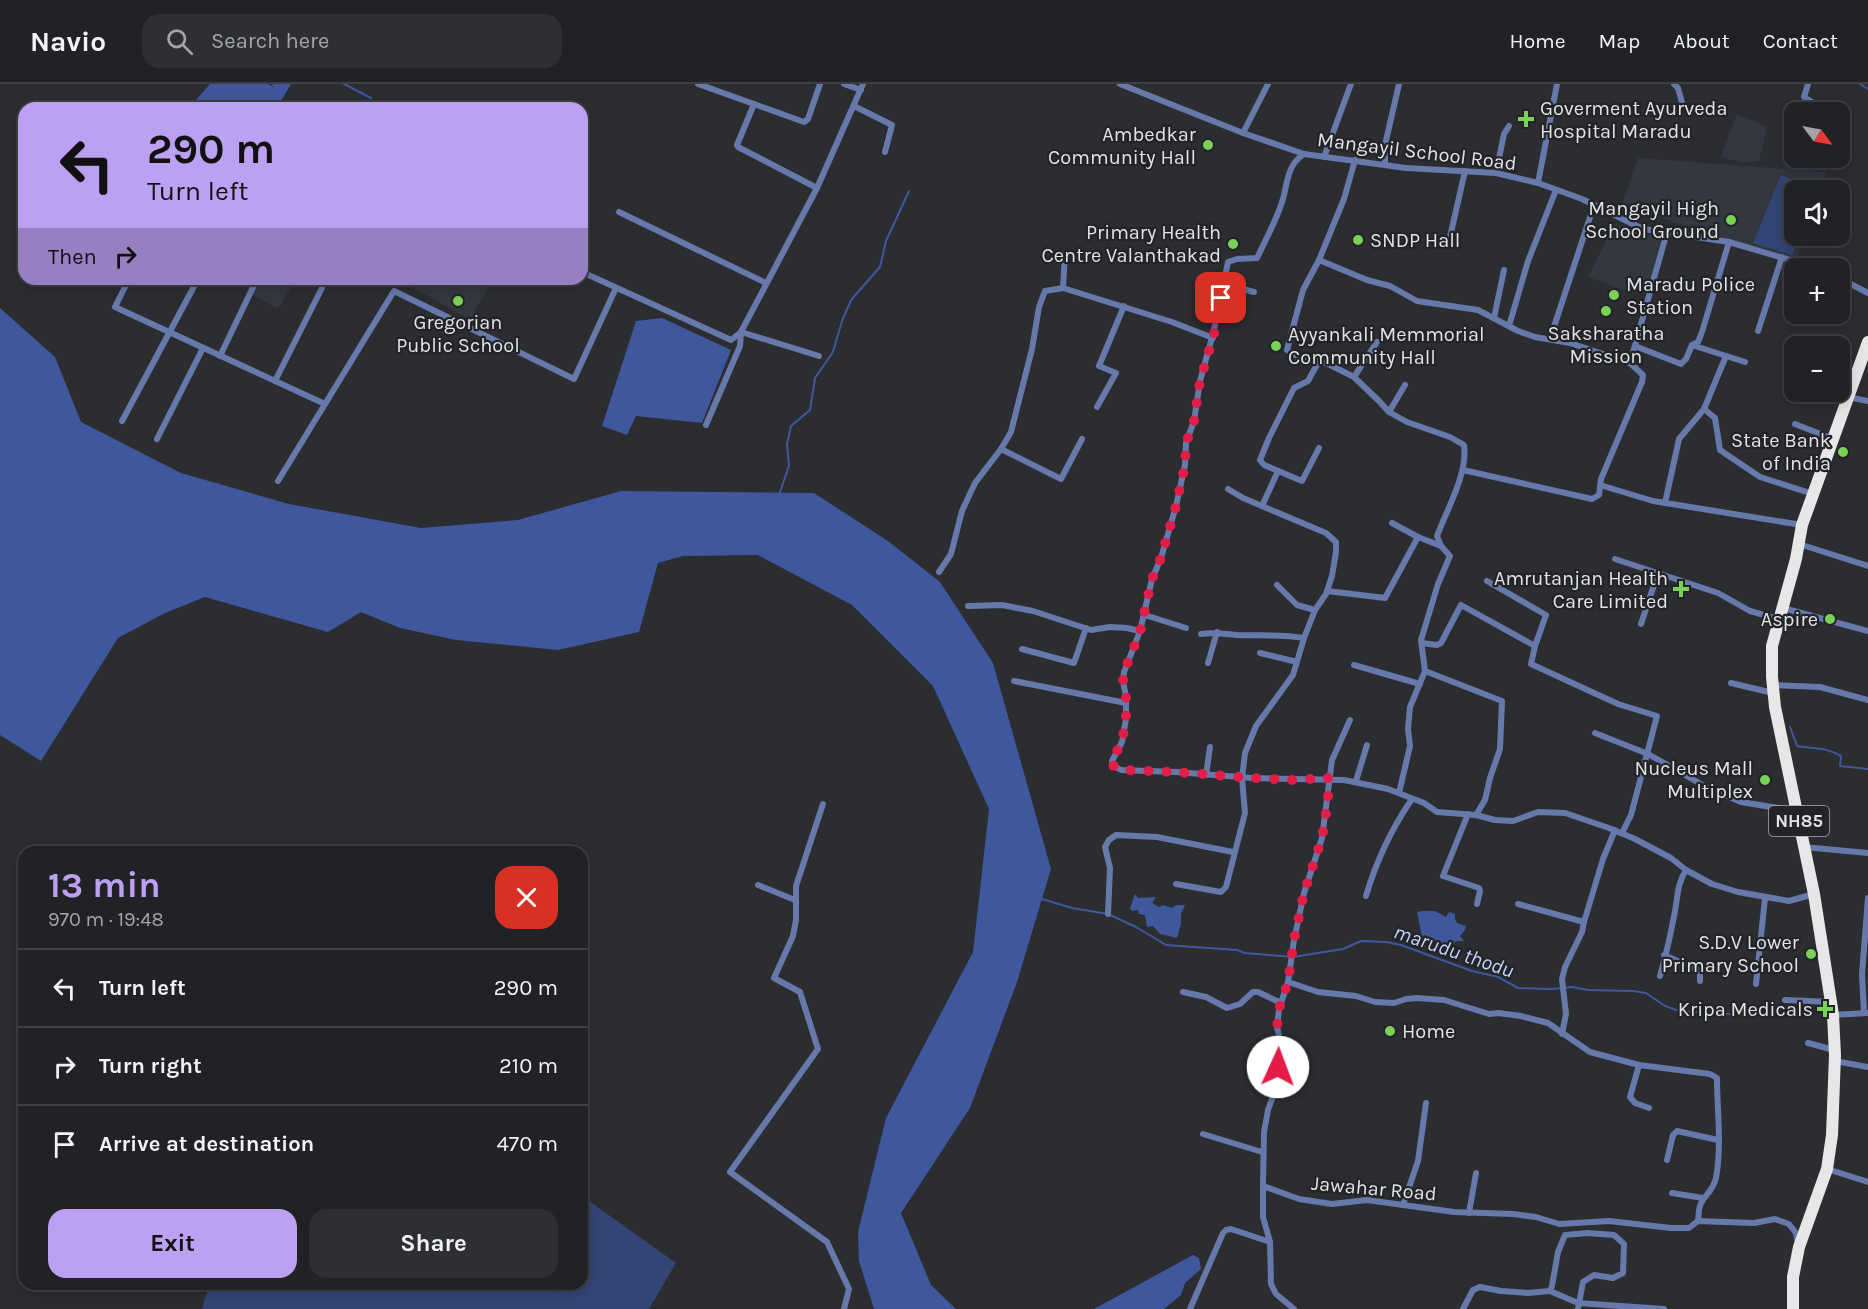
<!DOCTYPE html>
<meta charset="utf-8">
<style>
body{margin:0;font-family:Karla,sans-serif;background:#2d2f32;color:#f1f3f6;height:100vh;display:flex;flex-direction:column;font-size:22px;white-space:nowrap}
*{box-sizing:border-box;margin:0}
p{font-size:20px;color:#a2a4a7}
.icon{flex:none;width:33px;height:33px;fill:none;stroke:currentColor;stroke-width:2;stroke-linecap:round;stroke-linejoin:round}
.map{position:relative;flex:1;overflow:hidden}
.drawer{position:absolute;left:18px;top:762px;width:570px;height:444px;display:flex;flex-direction:column;background:#212225;border-radius:18px;box-shadow:0 3px 15px #0003,0 0 0 2px #3e3f42}
.drawer>*{flex:none}
.top-card{position:absolute;left:18px;top:18px;width:570px;height:183px;border-radius:18px;box-shadow:0 3px 15px #0003,0 0 0 2px #3e3f42;background:#bca0f2;color:#111;overflow:hidden}
.needle{width:39px;rotate:122deg}
.tools{position:absolute;left:1784px;top:18px;display:grid;gap:12px}
.tools a{display:grid;place-items:center;width:66px;height:66px;border-radius:12px;background:#212225;box-shadow:0 3px 15px #0003,0 0 0 2px #3e3f42;font-size:30px}
.pin{position:absolute;display:grid;place-items:center;width:51px;height:51px;color:#fff;margin:-26px;border-radius:12px;box-shadow:0 3px 9px #0006}
.me{position:absolute;width:66px;margin:-33px;rotate:2deg;stroke-linejoin:round;filter:drop-shadow(0 0 4px #0008)}
.turn{display:flex;align-items:center;gap:21px;height:126px;padding:0 30px;font-size:27px}
.turn .icon{width:78px;height:78px;stroke-width:2.5}
.turn b{display:block;font-size:42px;line-height:51px}
.then{display:flex;align-items:center;height:57px;padding:0 30px;background:#0003;gap:12px;font-size:22px}
.round{display:grid;place-items:center;flex:none;width:63px;height:63px;border-radius:18px;background:#2d2f32}
.summary{display:flex;align-items:center;justify-content:space-between;height:102px;padding:0 30px}
h1{font-size:36px;font-weight:700;line-height:45px;color:#bca0f2}
.action{display:flex;gap:12px;margin-top:auto;padding:12px 30px}
.action a{flex:1;height:69px;border-radius:18px;background:#bca0f2;color:#111;font-size:24px;font-weight:700;line-height:69px;text-align:center}
.action a+a{background:#2d2f32;color:#f1f3f6}
ul{padding:0;list-style:none}
li{display:flex;align-items:center;gap:18px;height:78px;padding:0 30px;border-top:2px solid #3e3f42}
li div{flex:1}
li b{display:block;font-size:22px}
li em{font-style:normal}
header{display:flex;align-items:center;gap:36px;box-sizing:border-box;height:84px;padding:0 30px;background:#212225;border-bottom:2px solid #3e3f42}
header strong{font-size:28px}
nav{display:flex;gap:33px;margin-inline-start:auto;font-size:21px}
.search{width:420px;height:54px;background:#2d2f32;display:flex;align-items:center;gap:15px;box-sizing:border-box;padding:0 21px;border-radius:18px;color:#a2a4a7;font-size:22px}
.map>svg:first-child{display:block}
</style>
<header>
<strong>Navio</strong>
<div class="search"><svg class="icon" aria-label="search" viewBox="0 0 24 24"><circle cx="10" cy="10" r="6"/><path d="M15 15l6 6"/></svg>Search here</div>
<nav><a>Home</a><a>Map</a><a>About</a><a>Contact</a></nav>
</header>
<div class="map">
<svg width="1868" height="1225" viewBox="0 0 1868 1225">
<rect width="100%" height="100%" fill="#2c2d31"/>
<!-- built -->
<g fill="#33373f">
<path d="M 1737,30 L 1767,43 L 1759,77 L 1744,79 L 1721,73 Z"/>
<path d="M 1638,74 L 1826,88 L 1820,106 L 1794,106 L 1794,152 L 1805,152 L 1796,178 L 1622,121 Z"/>
<path d="M 1614,141 L 1661,153 L 1649,209 L 1627,207 L 1588,193 Z"/>
<path d="M 258,195 L 296,195 L 278,225 L 251,210 Z"/>
<path d="M 398,195 L 493,195 L 470,236 Z"/>
</g>
<!-- green -->
<g fill="#334575">
<path d="M 1781,91 L 1816,106 L 1794,106 L 1794,152 L 1801,152 L 1792,171 L 1753,159 Z"/>
<path d="M 582,1112 L 676,1179 L 649,1225 L 202,1225 L 209,1200 L 582,1200 Z"/>
</g>
<!-- water -->
<g fill="#3f579d">
<path d="M 210,0 L 268,0 L 275,4 L 271,0 L 291,0 L 277,24 L 189,24 Z"/>
<path d="M 0,224 L 55,273 L 81,338 L 181,389 L 289,420 L 421,444 L 518,436 L 621,407 L 814,409 L 888,457 L 940,498 L 993,579 L 1051,785 L 1017,898 L 970,1024 L 901,1129 L 931,1201 L 956,1225 L 874,1225 L 859,1177 L 858,1148 L 886,1034 L 973,868 L 989,725 L 933,602 L 852,521 L 758,471 L 683,472 L 658,479 L 639,548 L 558,566 L 456,556 L 400,544 L 361,528 L 328,548 L 205,513 L 165,529 L 118,554 L 41,677 L 0,651 Z"/>
<path d="M 662,234 L 731,266 L 702,339 L 636,332 L 627,351 L 602,342 L 636,237 Z"/>
<path d="M 1135,810 L 1138,814 L 1156,813 L 1152,819 L 1159,823 L 1163,821 L 1172,824 L 1176,821 L 1185,821 L 1181,830 L 1181,840 L 1177,854 L 1160,850 L 1153,842 L 1147,843 L 1145,831 L 1139,830 L 1138,826 L 1132,827 L 1130,824 Z"/>
<path d="M 1421,827 L 1435,827 L 1446,833 L 1449,828 L 1455,830 L 1455,835 L 1457,839 L 1466,842 L 1465,846 L 1460,852 L 1464,857 L 1456,857 L 1452,862 L 1422,853 L 1417,828 Z"/>
<path d="M 1193,1171 L 1199,1174 L 1201,1185 L 1185,1199 L 1181,1211 L 1164,1225 L 1094,1225 Z"/>
</g>
<g fill="none" stroke-linecap="round" stroke-linejoin="round">
<!-- stream -->
<g stroke="#3f579d" stroke-width="2">
<path d="M 344,0 L 371,14"/>
<path d="M 1860,0 L 1868,5"/>
<path d="M 780,408 L 789,382 L 787,360 L 791,342 L 810,326 L 815,294 L 833,268 L 842,237 L 851,216 L 880,183 L 886,157 L 909,107"/>
<path d="M 1790,643 L 1797,662 C 1814,665 1826,663 1841,672 L 1840,682 L 1868,685"/>
<path d="M 1042,815 L 1072,824 L 1108,830 L 1136,843 L 1166,861 L 1237,866 L 1245,869 L 1293,873 L 1343,865 L 1361,857 L 1386,858 L 1401,861 L 1472,887 L 1498,893 L 1518,904 L 1551,905 L 1572,903 L 1588,906 L 1633,907 L 1646,909 L 1665,922 L 1679,927 L 1732,930"/>
</g>
<!-- street -->
<g stroke="#6679aa" stroke-width="6">
<path d="M 698,0 L 754,20 L 737,61 L 738,63 L 817,104"/>
<path d="M 844,0 L 861,6"/>
<path d="M 1120,0 L 1243,49 L 1304,70 L 1406,84 L 1496,89 L 1538,99 L 1582,115 L 1643,145 L 1729,158 L 1817,184"/>
<path d="M 1674,0 L 1678,4 L 1683,22"/>
<path d="M 1808,0 L 1804,13 L 1820,23"/>
<path d="M 754,20 L 804,38 L 808,35 L 820,0"/>
<path d="M 854,22 L 892,41 L 885,68"/>
<path d="M 1243,49 L 1268,0"/>
<path d="M 1304,70 C 1285,82 1288,103 1281,121 C 1275,139 1265,157 1257,174 L 1237,175 L 1228,178 L 1213,250 L 1200,297 L 1194,337 L 1186,359 L 1185,381 L 1176,422 L 1161,474 L 1152,495 L 1140,547 L 1124,588 L 1123,597 L 1126,613 L 1126,635 L 1122,658 L 1112,677 L 1112,681 L 1121,686 L 1176,688 L 1252,694 L 1344,696 L 1388,705 L 1424,719 L 1437,728 L 1476,731 L 1495,736 L 1513,737 L 1538,728 L 1565,729 L 1609,744 L 1635,755 L 1671,774 L 1686,786 L 1712,800 L 1738,808 L 1789,817 L 1814,810"/>
<path d="M 1324,73 L 1351,0"/>
<path d="M 1385,81 L 1385,61 L 1399,0"/>
<path d="M 1496,89 L 1504,50 L 1509,42"/>
<path d="M 1538,99 L 1557,0"/>
<path d="M 619,128 L 766,199"/>
<path d="M 1450,153 L 1465,87"/>
<path d="M 1319,176 L 1344,115 L 1355,76"/>
<path d="M 582,188 L 731,256 L 741,248 L 817,104 L 863,0"/>
<path d="M 1839,194 L 1868,209"/>
<path d="M 129,195 L 115,223 L 325,320"/>
<path d="M 1224,200 L 1254,208"/>
<path d="M 1063,204 L 1065,170"/>
<path d="M 1494,234 L 1504,186"/>
<path d="M 1509,242 L 1528,177 L 1556,106"/>
<path d="M 1758,247 L 1782,173"/>
<path d="M 1550,255 L 1594,121"/>
<path d="M 1692,261 L 1698,258 L 1702,248 L 1729,158"/>
<path d="M 1635,262 L 1681,280 L 1686,275 L 1692,261 L 1745,278"/>
<path d="M 220,272 L 257,195"/>
<path d="M 1354,293 L 1377,258"/>
<path d="M 275,297 L 322,204"/>
<path d="M 1848,313 L 1868,317"/>
<path d="M 1097,323 L 1116,289 L 1099,282 L 1124,222"/>
<path d="M 1704,325 L 1715,334 L 1720,366 L 1760,393 L 1813,410"/>
<path d="M 1389,328 L 1405,301"/>
<path d="M 122,337 L 198,195"/>
<path d="M 1795,340 L 1833,355"/>
<path d="M 706,341 L 740,262 L 741,248 L 819,272"/>
<path d="M 157,355 L 203,264"/>
<path d="M 1319,364 L 1302,397 L 1264,381 L 1260,376 L 1269,354 L 1294,304 L 1308,297 L 1319,277"/>
<path d="M 1001,365 L 1061,395 L 1082,355"/>
<path d="M 1463,386 L 1592,415 L 1599,411 L 1601,395 L 1642,298 L 1643,291 L 1630,279"/>
<path d="M 278,397 L 394,207 L 574,295 L 616,204"/>
<path d="M 1600,401 L 1653,417 L 1802,441"/>
<path d="M 1665,419 L 1679,355 L 1704,325 L 1726,272"/>
<path d="M 1262,422 L 1278,387"/>
<path d="M 1392,439 L 1418,453"/>
<path d="M 1799,460 L 1868,482"/>
<path d="M 1615,475 L 1718,509 L 1750,527 L 1778,535"/>
<path d="M 939,488 L 951,470 L 962,427 L 975,399 L 1001,365 L 1011,348 L 1032,265 L 1039,223 L 1045,207 L 1063,204 L 1172,238 L 1213,254"/>
<path d="M 1277,501 L 1297,521 L 1315,526"/>
<path d="M 1327,507 L 1385,514 L 1418,453 L 1441,462"/>
<path d="M 968,522 L 1002,521 L 1033,527 L 1091,546 L 1110,543 L 1127,544 L 1140,547"/>
<path d="M 1783,524 L 1868,547"/>
<path d="M 1145,531 L 1186,544"/>
<path d="M 1641,540 L 1658,489"/>
<path d="M 1201,550 C 1214,548 1225,550 1238,551 C 1261,552 1282,550 1304,554"/>
<path d="M 1422,559 L 1437,561 L 1441,559 L 1461,521 L 1535,562 L 1546,531 L 1487,497"/>
<path d="M 1535,562 L 1531,580 L 1618,620 L 1657,632 L 1631,731 L 1622,749"/>
<path d="M 1022,565 L 1074,579 L 1086,544"/>
<path d="M 1260,569 L 1297,578"/>
<path d="M 1208,579 L 1217,548"/>
<path d="M 1354,581 L 1420,600"/>
<path d="M 1425,587 L 1502,617 L 1500,665 L 1490,694 L 1485,716 L 1476,731"/>
<path d="M 1014,597 L 1126,619"/>
<path d="M 1731,599 L 1773,609"/>
<path d="M 1773,601 L 1820,603 L 1868,616"/>
<path d="M 1350,636 L 1332,676 L 1322,754 L 1304,809 L 1294,856 L 1288,898 L 1279,925 L 1277,943 L 1281,960 L 1276,1004 L 1268,1026 L 1264,1048 L 1263,1102 L 1299,1115 L 1332,1120 L 1367,1116 L 1454,1128 L 1513,1130 L 1536,1133 L 1559,1140 L 1609,1137 L 1671,1144 L 1689,1144 L 1698,1137 L 1754,1139 L 1775,1135 L 1789,1140 L 1796,1149 L 1798,1160"/>
<path d="M 1595,649 L 1648,670 L 1708,704 L 1741,718 L 1796,727"/>
<path d="M 1206,691 L 1210,663"/>
<path d="M 1356,697 L 1367,661"/>
<path d="M 1399,709 L 1410,662 L 1408,645 L 1410,623 L 1425,587 L 1421,556 L 1438,500 L 1450,472 L 1441,462 L 1437,452 C 1447,425 1468,390 1464,361 L 1450,353 L 1407,338 L 1389,328 L 1379,317 L 1354,293 L 1326,279 L 1297,272 L 1287,266 L 1303,206 L 1319,176 L 1367,196 L 1390,202 L 1417,217 L 1478,226 L 1518,247 L 1535,253 L 1570,259 L 1630,279 L 1667,148"/>
<path d="M 823,720 L 796,802 L 796,836 L 793,852 L 774,894 L 800,908 L 818,965 L 730,1088 L 827,1158 L 849,1205 L 844,1225"/>
<path d="M 1468,730 L 1443,792 L 1479,804 L 1480,807 L 1477,820"/>
<path d="M 1804,763 L 1868,769"/>
<path d="M 1176,800 L 1221,808 L 1226,803 L 1245,729 L 1242,694 L 1245,669 L 1256,642 L 1293,591 L 1304,554 L 1315,526 L 1326,510 L 1332,492 L 1336,468 L 1336,458 L 1326,449 L 1243,414 L 1228,405"/>
<path d="M 758,801 L 795,816"/>
<path d="M 1366,812 C 1376,778 1392,744 1412,715"/>
<path d="M 1518,820 L 1584,838 L 1582,848 L 1565,883 L 1562,895 L 1566,930 L 1562,950"/>
<path d="M 1108,830 L 1110,784 L 1105,763 L 1109,756 L 1116,751 L 1157,753 L 1233,768"/>
<path d="M 1584,838 L 1603,775 L 1615,746"/>
<path d="M 1664,871 L 1700,887 L 1700,897"/>
<path d="M 1660,892 C 1666,871 1671,849 1675,827 C 1678,812 1677,800 1686,786"/>
<path d="M 1288,898 L 1318,908 L 1356,912 L 1375,918 L 1394,919 L 1406,915 L 1417,914 L 1444,916 L 1489,930 L 1498,929 L 1521,932 L 1548,939 L 1590,968 L 1639,981 L 1710,990 L 1717,994 C 1717,1026 1722,1062 1716,1094 C 1712,1110 1703,1111 1700,1122 C 1698,1127 1699,1132 1698,1137"/>
<path d="M 1756,900 L 1765,814"/>
<path d="M 1183,908 L 1206,913 L 1227,924 L 1240,920 L 1253,908 L 1258,908 L 1281,919"/>
<path d="M 1785,916 L 1831,918"/>
<path d="M 1864,929 L 1862,890 L 1868,814"/>
<path d="M 1833,931 L 1867,929"/>
<path d="M 1808,959 L 1834,966"/>
<path d="M 1835,977 L 1868,983"/>
<path d="M 1639,981 L 1630,1013 L 1635,1019 L 1649,1024"/>
<path d="M 1203,1050 L 1262,1068"/>
<path d="M 1667,1076 L 1673,1051 L 1677,1047 L 1718,1056"/>
<path d="M 1827,1085 L 1868,1098"/>
<path d="M 1263,1102 L 1263,1133 L 1270,1158 L 1271,1200 L 1276,1210 L 1294,1225"/>
<path d="M 1672,1109 L 1703,1114"/>
<path d="M 1403,1121 L 1418,1077 L 1426,1019"/>
<path d="M 1469,1129 L 1476,1089"/>
<path d="M 1550,1207 L 1578,1219 L 1664,1225"/>
<path d="M 1190,1225 L 1223,1149 L 1226,1146 L 1231,1145 L 1270,1158"/>
<path d="M 1463,1225 L 1473,1206 L 1480,1203 L 1501,1207 L 1528,1209 L 1550,1207 L 1552,1202 L 1558,1168 L 1565,1151 L 1587,1149 L 1614,1151 L 1624,1160 L 1623,1189 L 1613,1194 L 1594,1191 L 1583,1198 L 1578,1225"/>
</g>
<!-- highway -->
<path stroke="#e7e7e7" stroke-width="12" d="M 1793,1225 L 1793,1193 L 1799,1163 L 1827,1085 L 1832,1051 L 1835,971 L 1833,931 L 1814,810 L 1775,623 L 1772,593 L 1772,562 L 1796,475 L 1802,441 L 1868,258"/>
</g>
<g fill="none" stroke-linecap="round" stroke-linejoin="round">
<!-- route -->
<path stroke="#e11d48" stroke-width="10" stroke-dasharray="0 18" d="M 1221,214 L 1214,250 L 1200,297 L 1194,337 L 1186,359 L 1185,381 L 1176,422 L 1161,474 L 1152,495 L 1140,548 L 1124,588 L 1123,597 L 1126,613 L 1126,635 L 1122,658 L 1112,676 L 1112,681 L 1121,686 L 1176,688 L 1252,694 L 1291,696 L 1328,694 L 1328,717 L 1322,754 L 1304,809 L 1294,856 L 1288,898 L 1279,925 L 1277,943 L 1281,960 L 1278,983"/>
</g>
<!-- markers -->
<g fill="#7ad157" stroke="#222427" stroke-width="2">
<path d="M1523 26h6v6h6v6h-6v6h-6v-6h-6v-6h6z"/>
<circle cx="1208" cy="61" r="6"/>
<circle cx="1731" cy="136" r="6"/>
<circle cx="1358" cy="156" r="6"/>
<circle cx="1233" cy="160" r="6"/>
<circle cx="1614" cy="211" r="6"/>
<circle cx="458" cy="217" r="6"/>
<circle cx="1606" cy="227" r="6"/>
<circle cx="1276" cy="262" r="6"/>
<circle cx="1843" cy="368" r="6"/>
<path d="M1678 496h6v6h6v6h-6v6h-6v-6h-6v-6h6z"/>
<circle cx="1830" cy="535" r="6"/>
<circle cx="1765" cy="696" r="6"/>
<circle cx="1811" cy="870" r="6"/>
<path d="M1822 916h6v6h6v6h-6v6h-6v-6h-6v-6h6z"/>
<circle cx="1390" cy="947" r="6"/>
</g>
<g text-anchor="middle" stroke-width="4.5" stroke-linejoin="round" paint-order="stroke">
<!-- shield labels -->
<rect fill="#222427" stroke="#a8aaac" stroke-width="1.5" x="1769" y="722" width="60" height="30" rx="4.5"/>
<g font-size="18" font-weight="bold" fill="#e2e3e5">
<text x="1799" y="743">NH85</text>
</g>
<!-- poi labels -->
<g font-size="20" fill="#e2e3e5" stroke="#222427" text-anchor="end">
<text x="1540" y="31" text-anchor="start">Goverment Ayurveda<tspan x="1540" dy="23">Hospital Maradu</tspan></text>
<text x="1196" y="57">Ambedkar<tspan x="1196" dy="23">Community Hall</tspan></text>
<text x="1719" y="131">Mangayil High<tspan x="1719" dy="23">School Ground</tspan></text>
<text x="1221" y="155">Primary Health<tspan x="1221" dy="23">Centre Valanthakad</tspan></text>
<text x="1370" y="163" text-anchor="start">SNDP Hall</text>
<text x="1626" y="207" text-anchor="start">Maradu Police<tspan x="1626" dy="23">Station</tspan></text>
<text x="458" y="245" text-anchor="middle">Gregorian<tspan x="458" dy="23">Public School</tspan></text>
<text x="1606" y="256" text-anchor="middle">Saksharatha<tspan x="1606" dy="23">Mission</tspan></text>
<text x="1288" y="257" text-anchor="start">Ayyankali Memmorial<tspan x="1288" dy="23">Community Hall</tspan></text>
<text x="1831" y="363">State Bank<tspan x="1831" dy="23">of India</tspan></text>
<text x="1668" y="501">Amrutanjan Health<tspan x="1668" dy="23">Care Limited</tspan></text>
<text x="1818" y="542">Aspire</text>
<text x="1753" y="691">Nucleus Mall<tspan x="1753" dy="23">Multiplex</tspan></text>
<text x="1799" y="865">S.D.V Lower<tspan x="1799" dy="23">Primary School</tspan></text>
<text x="1813" y="932">Kripa Medicals</text>
<text x="1402" y="954" text-anchor="start">Home</text>
</g>
<!-- street labels -->
<g font-size="20" fill="#e2e3e5" stroke="#222427">
<text transform="translate(1417 67) rotate(7)" y="7">Mangayil School Road</text>
<text transform="translate(1374 1104) rotate(5)" y="7">Jawahar Road</text>
</g>
<!-- water labels -->
<g font-size="21" font-style="italic" fill="#c3d3fb" stroke="#222427">
<text transform="translate(1454 867) rotate(19)" y="7">marudu thodu</text>
</g>
</g>
</svg>
<div class="tools">
<a><svg class="needle" viewBox="-14 -14 28 28"><path d="M0-13l5 13h-10z" fill="#e53935"/><path d="M0 13l5-13h-10z" fill="#a2a4a7"/></svg></a>
<a><svg class="icon" aria-label="sound" viewBox="0 0 24 24"><path d="M4 9h4l5-4v14l-5-4H4zM17 9q2 3 0 6"/></svg></a>
<a>+</a>
<a>−</a>
</div>
<div class="pin" style="left:1221px;top:214px;background:#d93025"><svg class="icon" aria-label="arrive" viewBox="0 0 24 24"><path d="M6 21V4h12l-3 4 3 4H6"/></svg></div>
<svg class="me" style="left:1278px;top:983px" viewBox="-20 -20 40 40"><circle r="19" fill="#fff"/><path d="M0-13L10 11 0 6-10 11z" fill="#e11d48"/></svg>
<div class="top-card">
<div class="turn"><svg class="icon" aria-label="left" viewBox="0 0 24 24"><path d="M17 20v-9H6M10 6l-5 5 5 5"/></svg><div><b>290 m</b>Turn left</div></div>
<div class="then">Then<svg class="icon" aria-label="right" viewBox="0 0 24 24"><path d="M7 20v-9h11M14 6l5 5-5 5"/></svg></div>
</div>
<section class="drawer">
<div class="summary"><div><h1>13 min</h1><p>970 m · 19:48</p></div><a class="round" style="background:#d93025;color:#fff"><svg class="icon" aria-label="close" viewBox="0 0 24 24"><path d="M6 6l12 12M18 6L6 18"/></svg></a></div>
<ul>
<li><svg class="icon" aria-label="left" viewBox="0 0 24 24"><path d="M17 20v-9H6M10 6l-5 5 5 5"/></svg><div><b>Turn left</b></div><em>290 m</em></li>
<li><svg class="icon" aria-label="right" viewBox="0 0 24 24"><path d="M7 20v-9h11M14 6l5 5-5 5"/></svg><div><b>Turn right</b></div><em>210 m</em></li>
<li><svg class="icon" aria-label="arrive" viewBox="0 0 24 24"><path d="M6 21V4h12l-3 4 3 4H6"/></svg><div><b>Arrive at destination</b></div><em>470 m</em></li>
</ul>
<div class="action"><a>Exit</a><a>Share</a></div>
</section>
</div>
